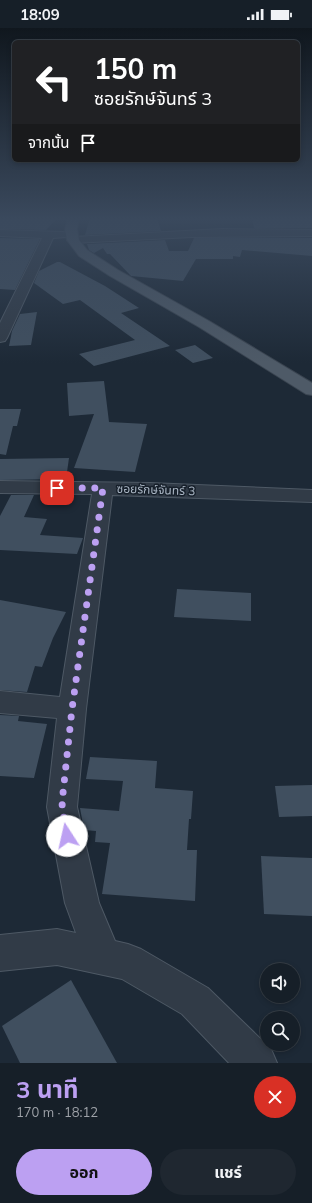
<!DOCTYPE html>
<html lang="th">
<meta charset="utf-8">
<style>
body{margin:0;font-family:Mulish,"Noto Sans Thai",sans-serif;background:#1f2730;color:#f1f3f6;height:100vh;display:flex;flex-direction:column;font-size:15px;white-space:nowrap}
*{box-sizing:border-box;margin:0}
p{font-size:13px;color:#9ea2a8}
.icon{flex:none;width:22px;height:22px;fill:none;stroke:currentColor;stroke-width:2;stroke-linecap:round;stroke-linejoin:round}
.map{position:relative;height:1035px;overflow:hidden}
.drawer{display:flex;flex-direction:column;background:#161f28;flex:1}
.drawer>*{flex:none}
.top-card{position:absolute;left:12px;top:12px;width:288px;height:122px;border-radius:6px;box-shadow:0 2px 6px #0003,0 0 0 1px #353d45;background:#202124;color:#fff;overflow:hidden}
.fabs{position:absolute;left:260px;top:935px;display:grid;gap:8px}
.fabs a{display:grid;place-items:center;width:40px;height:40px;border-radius:50%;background:#161f28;box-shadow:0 2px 6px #0003,0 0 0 1px #353d45;font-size:20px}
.pin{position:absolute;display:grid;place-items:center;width:34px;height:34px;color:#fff;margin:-17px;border-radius:8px;box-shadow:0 2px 6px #0006}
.me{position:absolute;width:44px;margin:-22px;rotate:350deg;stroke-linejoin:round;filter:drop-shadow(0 0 3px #0008)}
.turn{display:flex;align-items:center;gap:14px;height:84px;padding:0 16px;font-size:18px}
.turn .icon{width:52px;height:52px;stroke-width:2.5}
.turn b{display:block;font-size:28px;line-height:34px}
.then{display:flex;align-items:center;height:38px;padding:0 16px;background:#0003;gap:8px;font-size:15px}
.round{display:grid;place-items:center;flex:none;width:42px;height:42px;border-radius:21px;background:#1f2730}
.head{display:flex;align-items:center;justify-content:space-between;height:68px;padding:0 16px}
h1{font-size:24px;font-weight:700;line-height:30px;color:#bca0f2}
.cta{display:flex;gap:8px;margin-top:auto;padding:8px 16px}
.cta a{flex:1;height:46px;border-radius:24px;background:#bca0f2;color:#111;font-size:16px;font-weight:700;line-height:46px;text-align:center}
.cta a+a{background:#1f2730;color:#f1f3f6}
.status{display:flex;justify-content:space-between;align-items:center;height:28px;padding:0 20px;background:#161f28;direction:ltr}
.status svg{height:11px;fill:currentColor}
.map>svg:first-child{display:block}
</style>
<div class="status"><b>18:09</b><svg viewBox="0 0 49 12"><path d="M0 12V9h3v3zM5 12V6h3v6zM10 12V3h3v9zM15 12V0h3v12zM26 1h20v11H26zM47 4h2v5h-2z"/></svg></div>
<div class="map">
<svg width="312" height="1035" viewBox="0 0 312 1035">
<rect width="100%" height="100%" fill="#1d2936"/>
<!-- building -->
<g fill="#404f5f">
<path d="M 0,190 L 57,190 L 46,202 L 0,201 Z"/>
<path d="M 90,190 L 157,190 L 161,203 L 85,207 Z"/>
<path d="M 252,190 L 312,190 L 312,200 L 254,200 Z"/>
<path d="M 0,210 L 40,211 L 15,262 L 0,261 Z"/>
<path d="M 194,210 L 312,210 L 312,228 L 242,222 L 240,229 L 233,228 L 233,231 L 196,231 L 183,253 L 131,248 L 110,226 L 107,226 L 103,220 L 94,225 L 89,222 L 87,216 L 165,212 L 169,223 L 188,223 Z"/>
<path d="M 57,234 L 60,234 L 105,258 L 139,280 L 121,285 L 170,318 L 94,338 L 79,326 L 135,312 L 80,272 L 63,276 L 34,255 L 39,243 Z"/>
<path d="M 37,284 L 31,317 L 9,318 L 12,303 L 20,286 Z"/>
<path d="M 195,317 L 213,330 L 193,335 L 175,322 Z"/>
<path d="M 104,353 L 109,394 L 147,396 L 135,444 L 74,440 L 94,386 L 69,388 L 67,355 Z"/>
<path d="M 0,381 L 21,381 L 17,398 L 13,398 L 6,427 L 0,426 Z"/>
<path d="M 69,430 L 66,451 L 0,452 L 0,431 Z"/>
<path d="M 11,467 L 34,467 L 24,489 L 47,491 L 40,507 L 83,510 L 77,526 L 0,522 L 0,488 Z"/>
<path d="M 177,561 L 251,565 L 251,593 L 174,589 Z"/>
<path d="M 0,572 L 66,584 L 53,610 L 42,639 L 35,638 L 27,664 L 0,662 Z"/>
<path d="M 0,687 L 19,688 L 18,693 L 47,696 L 34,750 L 0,748 Z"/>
<path d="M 90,729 L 157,733 L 155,760 L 193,763 L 191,791 L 189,791 L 187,822 L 197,822 L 195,873 L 102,866 L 110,815 L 95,814 L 96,803 L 84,802 L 80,780 L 119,783 L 123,753 L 86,751 Z"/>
<path d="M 312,757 L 312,788 L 279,789 L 275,758 Z"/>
<path d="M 261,828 L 312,830 L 312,888 L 264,886 Z"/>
<path d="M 71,952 L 117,1035 L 20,1035 L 2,998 Z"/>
</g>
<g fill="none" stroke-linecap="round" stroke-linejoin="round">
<!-- minor casing -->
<g stroke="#4e5965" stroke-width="2">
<g id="minor">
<path d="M 222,201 L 312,202 L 312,208 L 192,209 L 73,215 L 69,214 L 67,212 L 69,210 L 73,209 Z"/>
<path d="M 0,202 L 63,204 L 67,205 L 69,207 L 67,209 L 53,210 L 7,310 L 5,313 L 0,314 L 0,295 L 42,210 L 0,208 Z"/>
<path d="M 0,453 L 150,455 L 312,462 L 312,474 L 112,467 L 86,681 L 77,779 L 99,875 L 115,913 L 128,916 L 141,921 L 208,960 L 271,1021 L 277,1035 L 229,1035 L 182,986 L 122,951 L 57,937 L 0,943 L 0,907 L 57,901 L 76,905 L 65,875 L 47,779 L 57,690 L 0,685 L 0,663 L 60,669 L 92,466 L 0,465 Z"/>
</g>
</g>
<!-- major casing -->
<g stroke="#3a4450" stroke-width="2">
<path id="major" d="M 68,190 L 79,190 L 77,201 L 79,212 L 87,222 L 118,242 L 209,293 L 312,355 L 312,367 L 306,366 L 199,299 L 110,248 L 79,228 L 67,212 L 65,201 Z"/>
</g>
<!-- minor -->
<use href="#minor" fill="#313b47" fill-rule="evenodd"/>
<!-- major -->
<use href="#major" fill="#4e5a67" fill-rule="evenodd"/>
</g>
<!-- sky -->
<linearGradient id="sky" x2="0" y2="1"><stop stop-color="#10171e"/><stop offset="0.57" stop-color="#3a495d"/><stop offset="1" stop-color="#3a495d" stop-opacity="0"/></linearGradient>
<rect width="312" height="335" fill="url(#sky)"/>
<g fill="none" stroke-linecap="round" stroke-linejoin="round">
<!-- route -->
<path stroke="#bca0f2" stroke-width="7" stroke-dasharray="0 12.6" d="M 57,460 L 103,460 L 72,681 L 63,765 L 62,779 L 67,808"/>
</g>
<g text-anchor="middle" stroke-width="3" stroke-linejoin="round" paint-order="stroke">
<!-- street labels -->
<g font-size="12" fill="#aab6c4" stroke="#17202b">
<text transform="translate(156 462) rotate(2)" y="4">ซอยรักษ์จันทร์ 3</text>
</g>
</g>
</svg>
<div class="fabs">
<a><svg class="icon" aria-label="sound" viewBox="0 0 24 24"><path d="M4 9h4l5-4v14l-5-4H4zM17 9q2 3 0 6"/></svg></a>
<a><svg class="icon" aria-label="search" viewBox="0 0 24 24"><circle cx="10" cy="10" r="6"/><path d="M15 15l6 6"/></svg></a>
</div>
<div class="pin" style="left:57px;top:460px;background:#d93025"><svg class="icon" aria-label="arrive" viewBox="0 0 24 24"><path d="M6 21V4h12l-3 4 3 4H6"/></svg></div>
<svg class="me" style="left:67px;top:808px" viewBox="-20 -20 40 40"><circle r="19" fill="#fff"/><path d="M0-13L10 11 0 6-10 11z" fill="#bca0f2"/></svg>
<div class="top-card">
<div class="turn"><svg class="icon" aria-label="left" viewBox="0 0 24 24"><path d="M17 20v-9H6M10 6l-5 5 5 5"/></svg><div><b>150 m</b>ซอยรักษ์จันทร์ 3</div></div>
<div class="then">จากนั้น<svg class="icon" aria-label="arrive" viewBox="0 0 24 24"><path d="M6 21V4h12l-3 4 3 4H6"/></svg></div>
</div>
</div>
<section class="drawer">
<div class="head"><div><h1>3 นาที</h1><p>170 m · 18:12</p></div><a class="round" style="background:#d93025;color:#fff"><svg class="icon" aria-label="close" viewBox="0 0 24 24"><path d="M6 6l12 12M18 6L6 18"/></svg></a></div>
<div class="cta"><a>ออก</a><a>แชร์</a></div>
</section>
